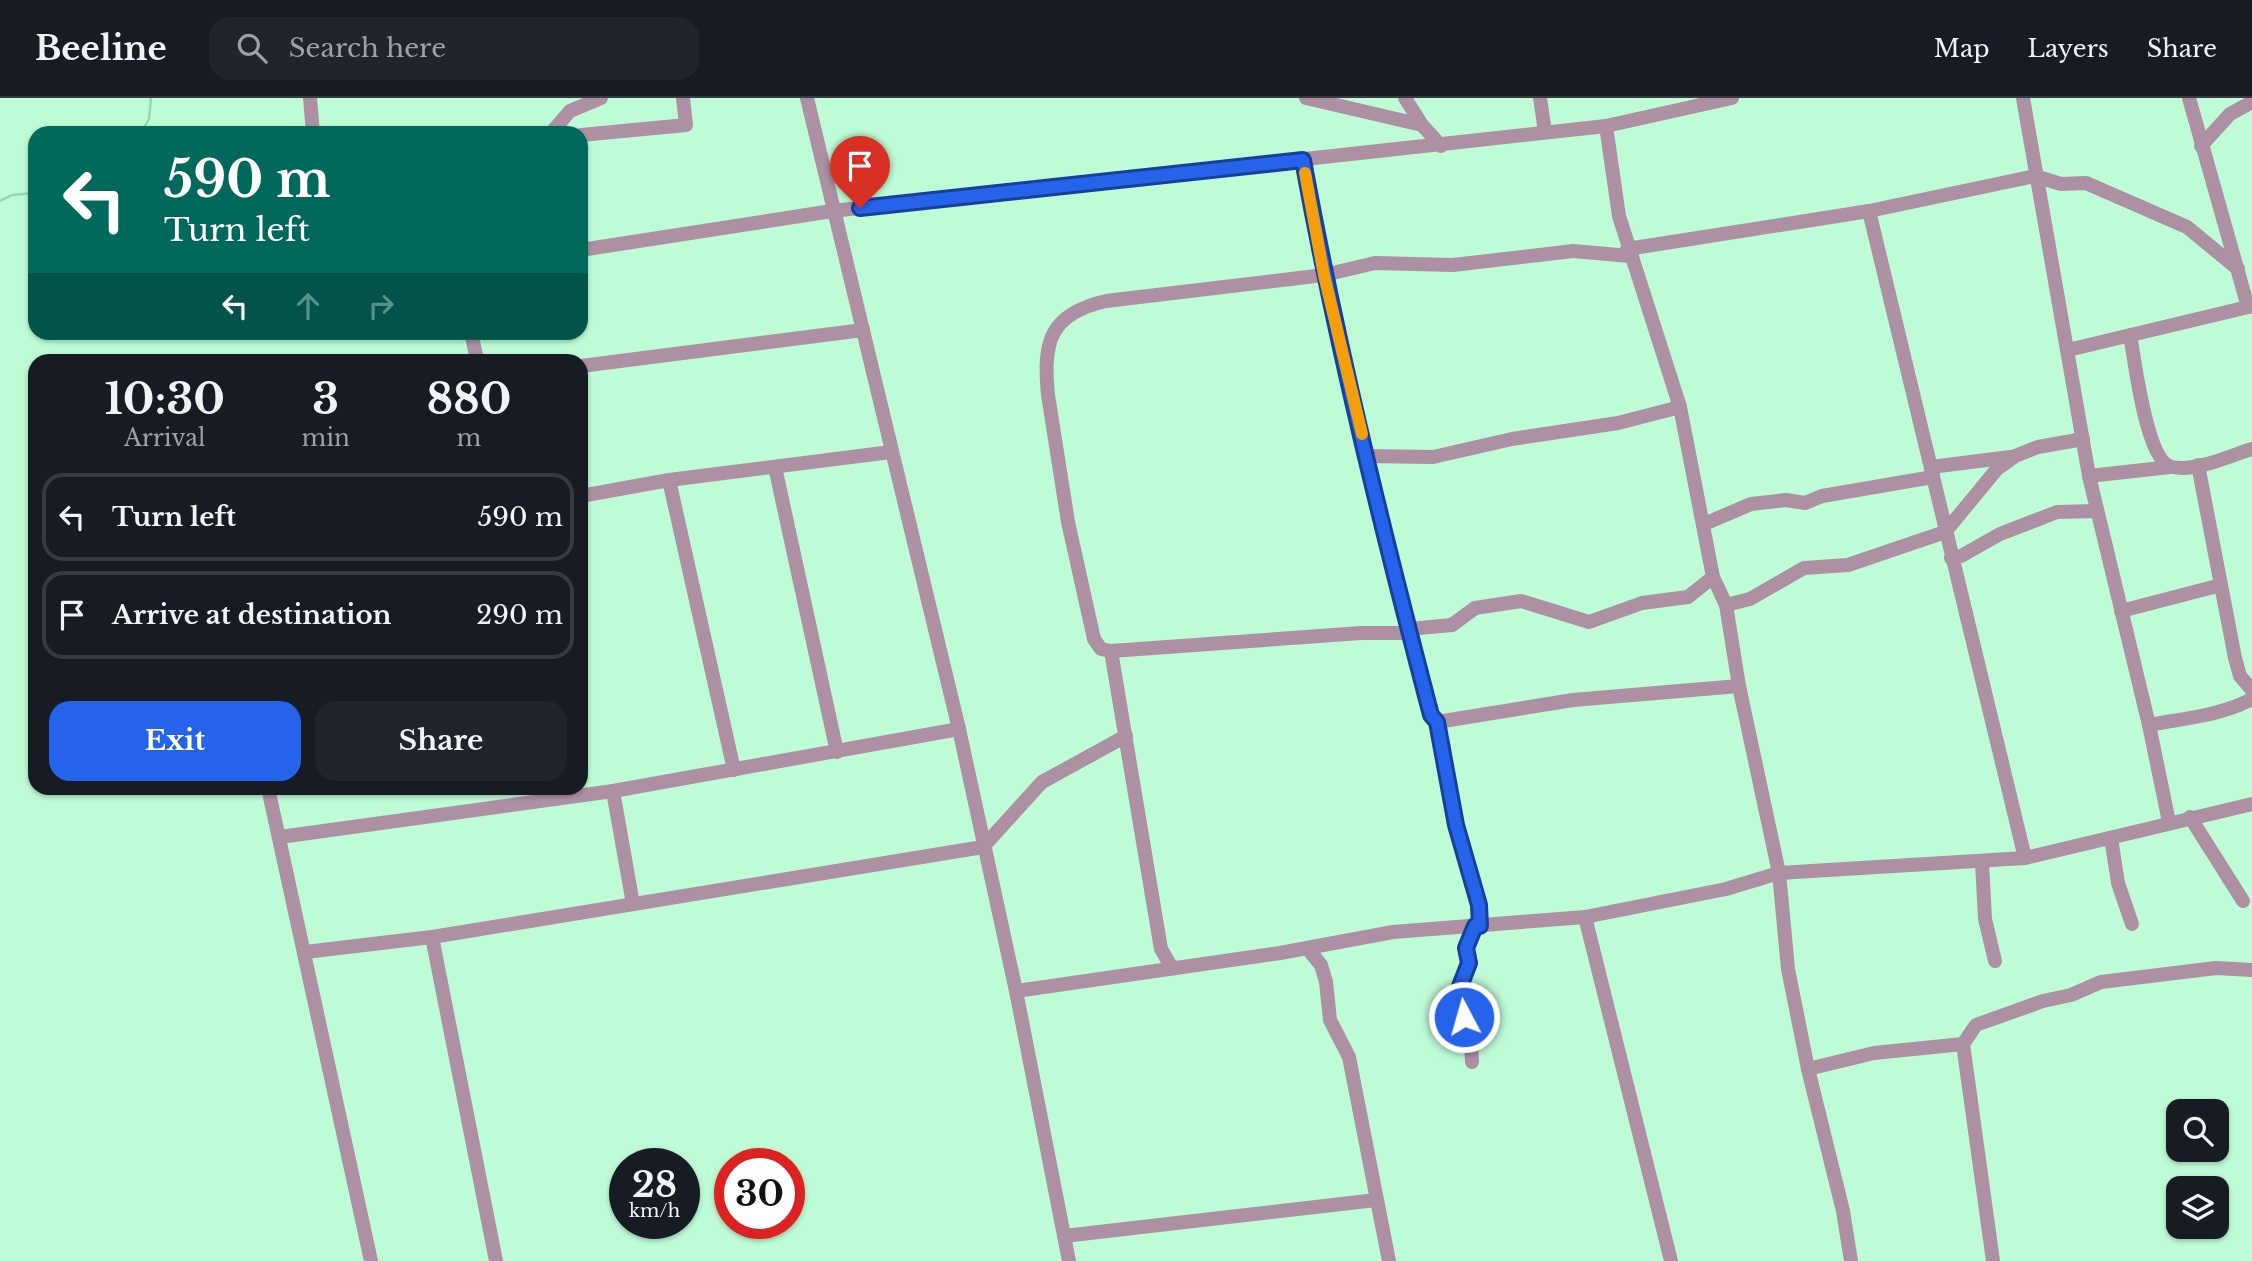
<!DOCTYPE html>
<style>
body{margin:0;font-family:"Libre Baskerville",serif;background:#20242c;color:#f1f3f6;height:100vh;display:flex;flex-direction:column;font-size:26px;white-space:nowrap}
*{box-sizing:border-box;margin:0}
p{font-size:23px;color:#9ea1a6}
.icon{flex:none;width:38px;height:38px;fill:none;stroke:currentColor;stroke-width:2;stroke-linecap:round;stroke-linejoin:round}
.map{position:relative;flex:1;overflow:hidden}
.panel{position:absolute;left:28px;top:256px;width:560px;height:441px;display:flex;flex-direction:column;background:#171b24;border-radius:21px;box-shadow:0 2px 5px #0004}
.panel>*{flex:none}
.hud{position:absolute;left:28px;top:28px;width:560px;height:214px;border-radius:21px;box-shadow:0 2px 5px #0004;background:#00695c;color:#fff;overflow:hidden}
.fabs{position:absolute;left:2166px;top:1001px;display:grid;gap:14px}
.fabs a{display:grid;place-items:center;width:63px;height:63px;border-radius:14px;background:#171b24;box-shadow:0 2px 5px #0004;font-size:35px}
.speed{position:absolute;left:609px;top:1050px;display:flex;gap:14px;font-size:35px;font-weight:700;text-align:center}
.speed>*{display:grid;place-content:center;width:91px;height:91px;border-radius:50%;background:#171b24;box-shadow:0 2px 5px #0004;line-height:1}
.speed small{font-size:18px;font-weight:400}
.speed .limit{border:10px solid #d22;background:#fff;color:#111}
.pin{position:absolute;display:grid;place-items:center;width:60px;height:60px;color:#fff;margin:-72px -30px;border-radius:50% 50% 50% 0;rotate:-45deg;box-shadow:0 0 7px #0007}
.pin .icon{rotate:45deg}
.me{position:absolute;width:77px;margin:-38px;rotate:354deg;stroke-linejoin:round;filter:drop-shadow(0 0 5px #0008)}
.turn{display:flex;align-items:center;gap:24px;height:147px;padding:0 21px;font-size:32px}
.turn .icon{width:91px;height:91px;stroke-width:2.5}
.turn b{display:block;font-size:49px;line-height:60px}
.lanes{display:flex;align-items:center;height:66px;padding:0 21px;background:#0003;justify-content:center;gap:35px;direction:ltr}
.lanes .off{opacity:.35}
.eta{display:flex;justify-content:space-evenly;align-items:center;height:119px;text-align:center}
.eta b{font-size:42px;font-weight:800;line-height:49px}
.button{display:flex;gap:14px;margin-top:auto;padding:14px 21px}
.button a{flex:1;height:80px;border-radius:21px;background:#2563eb;color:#fff;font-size:28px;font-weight:800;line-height:80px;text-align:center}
.button a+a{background:#20242c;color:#f1f3f6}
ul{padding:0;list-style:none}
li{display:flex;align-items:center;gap:21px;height:88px;margin:0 14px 10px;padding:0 7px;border:4px solid #363941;border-radius:21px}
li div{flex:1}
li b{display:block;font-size:26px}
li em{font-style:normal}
header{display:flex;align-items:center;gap:42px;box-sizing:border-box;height:98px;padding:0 35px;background:#171b24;border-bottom:2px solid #363941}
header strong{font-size:33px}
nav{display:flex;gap:38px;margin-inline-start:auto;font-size:24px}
.search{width:490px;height:63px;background:#20242c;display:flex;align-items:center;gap:18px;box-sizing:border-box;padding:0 24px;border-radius:21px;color:#9ea1a6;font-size:26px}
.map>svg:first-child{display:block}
</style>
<header>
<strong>Beeline</strong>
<div class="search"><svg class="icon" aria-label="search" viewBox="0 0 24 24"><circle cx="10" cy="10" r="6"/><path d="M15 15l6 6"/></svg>Search here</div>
<nav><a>Map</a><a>Layers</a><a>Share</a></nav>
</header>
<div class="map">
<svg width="2252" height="1163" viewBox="0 0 2252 1163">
<rect width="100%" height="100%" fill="#befcd6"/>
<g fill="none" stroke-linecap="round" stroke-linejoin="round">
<!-- stream -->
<g stroke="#8fdcaf" stroke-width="2.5">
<path d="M 141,35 L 149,21 L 151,0"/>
<path d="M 0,103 L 12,97 L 35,95"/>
</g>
<!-- minor -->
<g stroke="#ae90a4" stroke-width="14">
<path d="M 310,0 L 313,35"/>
<path d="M 807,0 L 959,631 L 1016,893 L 1069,1163"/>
<path d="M 1306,0 L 1422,27"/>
<path d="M 1405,0 L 1422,27 L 1441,48"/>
<path d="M 1540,0 L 1545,34"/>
<path d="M 2023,0 L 2089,378 L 2149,627 L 2169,724"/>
<path d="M 2189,0 L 2248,209"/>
<path d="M 1606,28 L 1619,118 L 1680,309 L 1713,479 L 1726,507 L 1739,588 L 1779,775 L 1788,871 L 1808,971 L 1843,1113 L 1851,1163"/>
<path d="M 551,35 L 570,13 L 601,0"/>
<path d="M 581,37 L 686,27 L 683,0"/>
<path d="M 2201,48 L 2230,16 L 2252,4"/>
<path d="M 1303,62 C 1338,249 1383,434 1431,617 L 1437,624 L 1456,727 L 1479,807 L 1480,828"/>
<path d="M 1869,113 L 2025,760"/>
<path d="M 1627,151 L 1869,113 L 2035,78 L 2061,86 L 2086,85 L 2187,129 L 2238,171"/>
<path d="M 581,152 L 832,113 L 1606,28 L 1732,0"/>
<path d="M 471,234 L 477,262"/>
<path d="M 2130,237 C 2135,263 2146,364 2172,369 C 2196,374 2229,358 2252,351"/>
<path d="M 2068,252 L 2252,208"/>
<path d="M 581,268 L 863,232"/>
<path d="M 1367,358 L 1433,359 L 1512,341 L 1618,325 L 1680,309"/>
<path d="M 2198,367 L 2235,560 L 2240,578 L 2252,592"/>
<path d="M 775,369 L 837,654"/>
<path d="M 1931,369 L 2010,359"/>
<path d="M 2089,378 L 2170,369"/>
<path d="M 669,382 L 734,672"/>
<path d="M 581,398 L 669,382 L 891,354"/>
<path d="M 1704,426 L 1751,406 L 1786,402 L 1805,405 L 1822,398 L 1933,379"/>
<path d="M 1951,460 L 1961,458 L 2000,436 L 2057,414 L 2097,413"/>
<path d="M 1726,507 L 1750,501 L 1804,470 L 1848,467 L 1945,434 L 1997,371 L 2015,358 L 2038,349 L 2083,341"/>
<path d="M 2121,513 L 2221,487"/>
<path d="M 1409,531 L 1452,527 L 1475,510 L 1521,503 L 1589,524 L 1642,505 L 1688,499 L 1713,479"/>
<path d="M 1410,535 L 1361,535 L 1111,553 L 1101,551 L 1094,541 L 1068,424 L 1048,297 C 1043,244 1049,216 1106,203 L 1324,177 L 1375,165 L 1453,167 L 1573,153 L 1630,158"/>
<path d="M 1111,553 L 1161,851 L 1172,870"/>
<path d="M 1437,624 L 1573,602 L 1739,588"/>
<path d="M 2149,627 C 2185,620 2220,618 2252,601"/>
<path d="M 268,690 L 371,1163"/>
<path d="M 613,693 L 633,806"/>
<path d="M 2190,719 L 2243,803"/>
<path d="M 280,739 L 613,693 L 959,631"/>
<path d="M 2111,740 L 2118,785 L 2132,826"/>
<path d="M 1982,764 L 1985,821 L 1995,863"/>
<path d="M 1585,819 L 1671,1163"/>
<path d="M 432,839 L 496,1163"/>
<path d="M 1307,850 L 1321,867 L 1326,884 L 1330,922 L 1349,959 L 1389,1163"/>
<path d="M 305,854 L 432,839 L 983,749 L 1042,684 L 1126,638"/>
<path d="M 1016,893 L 1280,855 L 1393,834 L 1585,819 L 1726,791 L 1779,775 L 2025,760 L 2252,706"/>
<path d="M 1963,946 L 1993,1163"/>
<path d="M 1472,964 L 1471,943 L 1457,896 L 1469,865 L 1466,850 L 1475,828"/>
<path d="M 1808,971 L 1874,955 L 1963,946 L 1976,927 L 2043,903 L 2071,897 L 2101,884 L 2216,870 L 2252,872"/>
<path d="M 1064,1138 L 1376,1102"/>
</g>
</g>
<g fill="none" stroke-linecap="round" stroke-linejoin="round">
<!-- route casing -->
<g stroke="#184099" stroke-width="18">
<path id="route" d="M 860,110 L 1303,62 C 1337,249 1383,434 1431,617 L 1437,624 L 1456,727 L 1479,807 L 1480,828 L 1475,828 L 1466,850 L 1469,865 L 1457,896 L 1464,919"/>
</g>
<!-- route -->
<use href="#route" stroke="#2563eb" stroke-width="12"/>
<!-- slow -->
<path stroke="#f59e0b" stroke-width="12" d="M 1305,75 L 1324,177 L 1362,336"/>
</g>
</svg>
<div class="fabs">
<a><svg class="icon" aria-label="search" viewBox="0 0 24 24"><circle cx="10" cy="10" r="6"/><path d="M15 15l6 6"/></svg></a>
<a><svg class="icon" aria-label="layers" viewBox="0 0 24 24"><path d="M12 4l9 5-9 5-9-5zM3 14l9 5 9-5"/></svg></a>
</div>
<div class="speed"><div>28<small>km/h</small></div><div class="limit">30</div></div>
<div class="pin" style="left:860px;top:110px;background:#d93025"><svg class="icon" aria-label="arrive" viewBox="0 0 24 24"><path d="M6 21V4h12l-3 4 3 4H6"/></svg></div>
<svg class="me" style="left:1464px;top:919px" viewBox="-20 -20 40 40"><circle r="17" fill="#2563eb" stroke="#fff" stroke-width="3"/><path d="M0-11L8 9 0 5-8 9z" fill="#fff"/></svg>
<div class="hud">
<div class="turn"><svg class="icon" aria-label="left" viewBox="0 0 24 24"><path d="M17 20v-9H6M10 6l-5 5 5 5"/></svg><div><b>590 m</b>Turn left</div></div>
<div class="lanes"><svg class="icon" aria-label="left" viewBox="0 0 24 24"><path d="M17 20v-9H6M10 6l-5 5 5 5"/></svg><svg class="icon off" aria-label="ahead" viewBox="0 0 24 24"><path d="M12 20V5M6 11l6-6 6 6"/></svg><svg class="icon off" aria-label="right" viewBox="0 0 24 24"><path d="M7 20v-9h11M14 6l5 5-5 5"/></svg></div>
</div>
<section class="panel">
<div class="eta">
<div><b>10:30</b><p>Arrival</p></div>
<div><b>3</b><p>min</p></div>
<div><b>880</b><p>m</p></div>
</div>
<ul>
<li><svg class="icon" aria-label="left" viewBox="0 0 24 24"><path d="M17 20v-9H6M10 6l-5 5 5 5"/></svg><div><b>Turn left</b></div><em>590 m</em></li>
<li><svg class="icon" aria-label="arrive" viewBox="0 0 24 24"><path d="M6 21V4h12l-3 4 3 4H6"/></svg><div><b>Arrive at destination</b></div><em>290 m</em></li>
</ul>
<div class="button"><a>Exit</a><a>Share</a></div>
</section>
</div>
